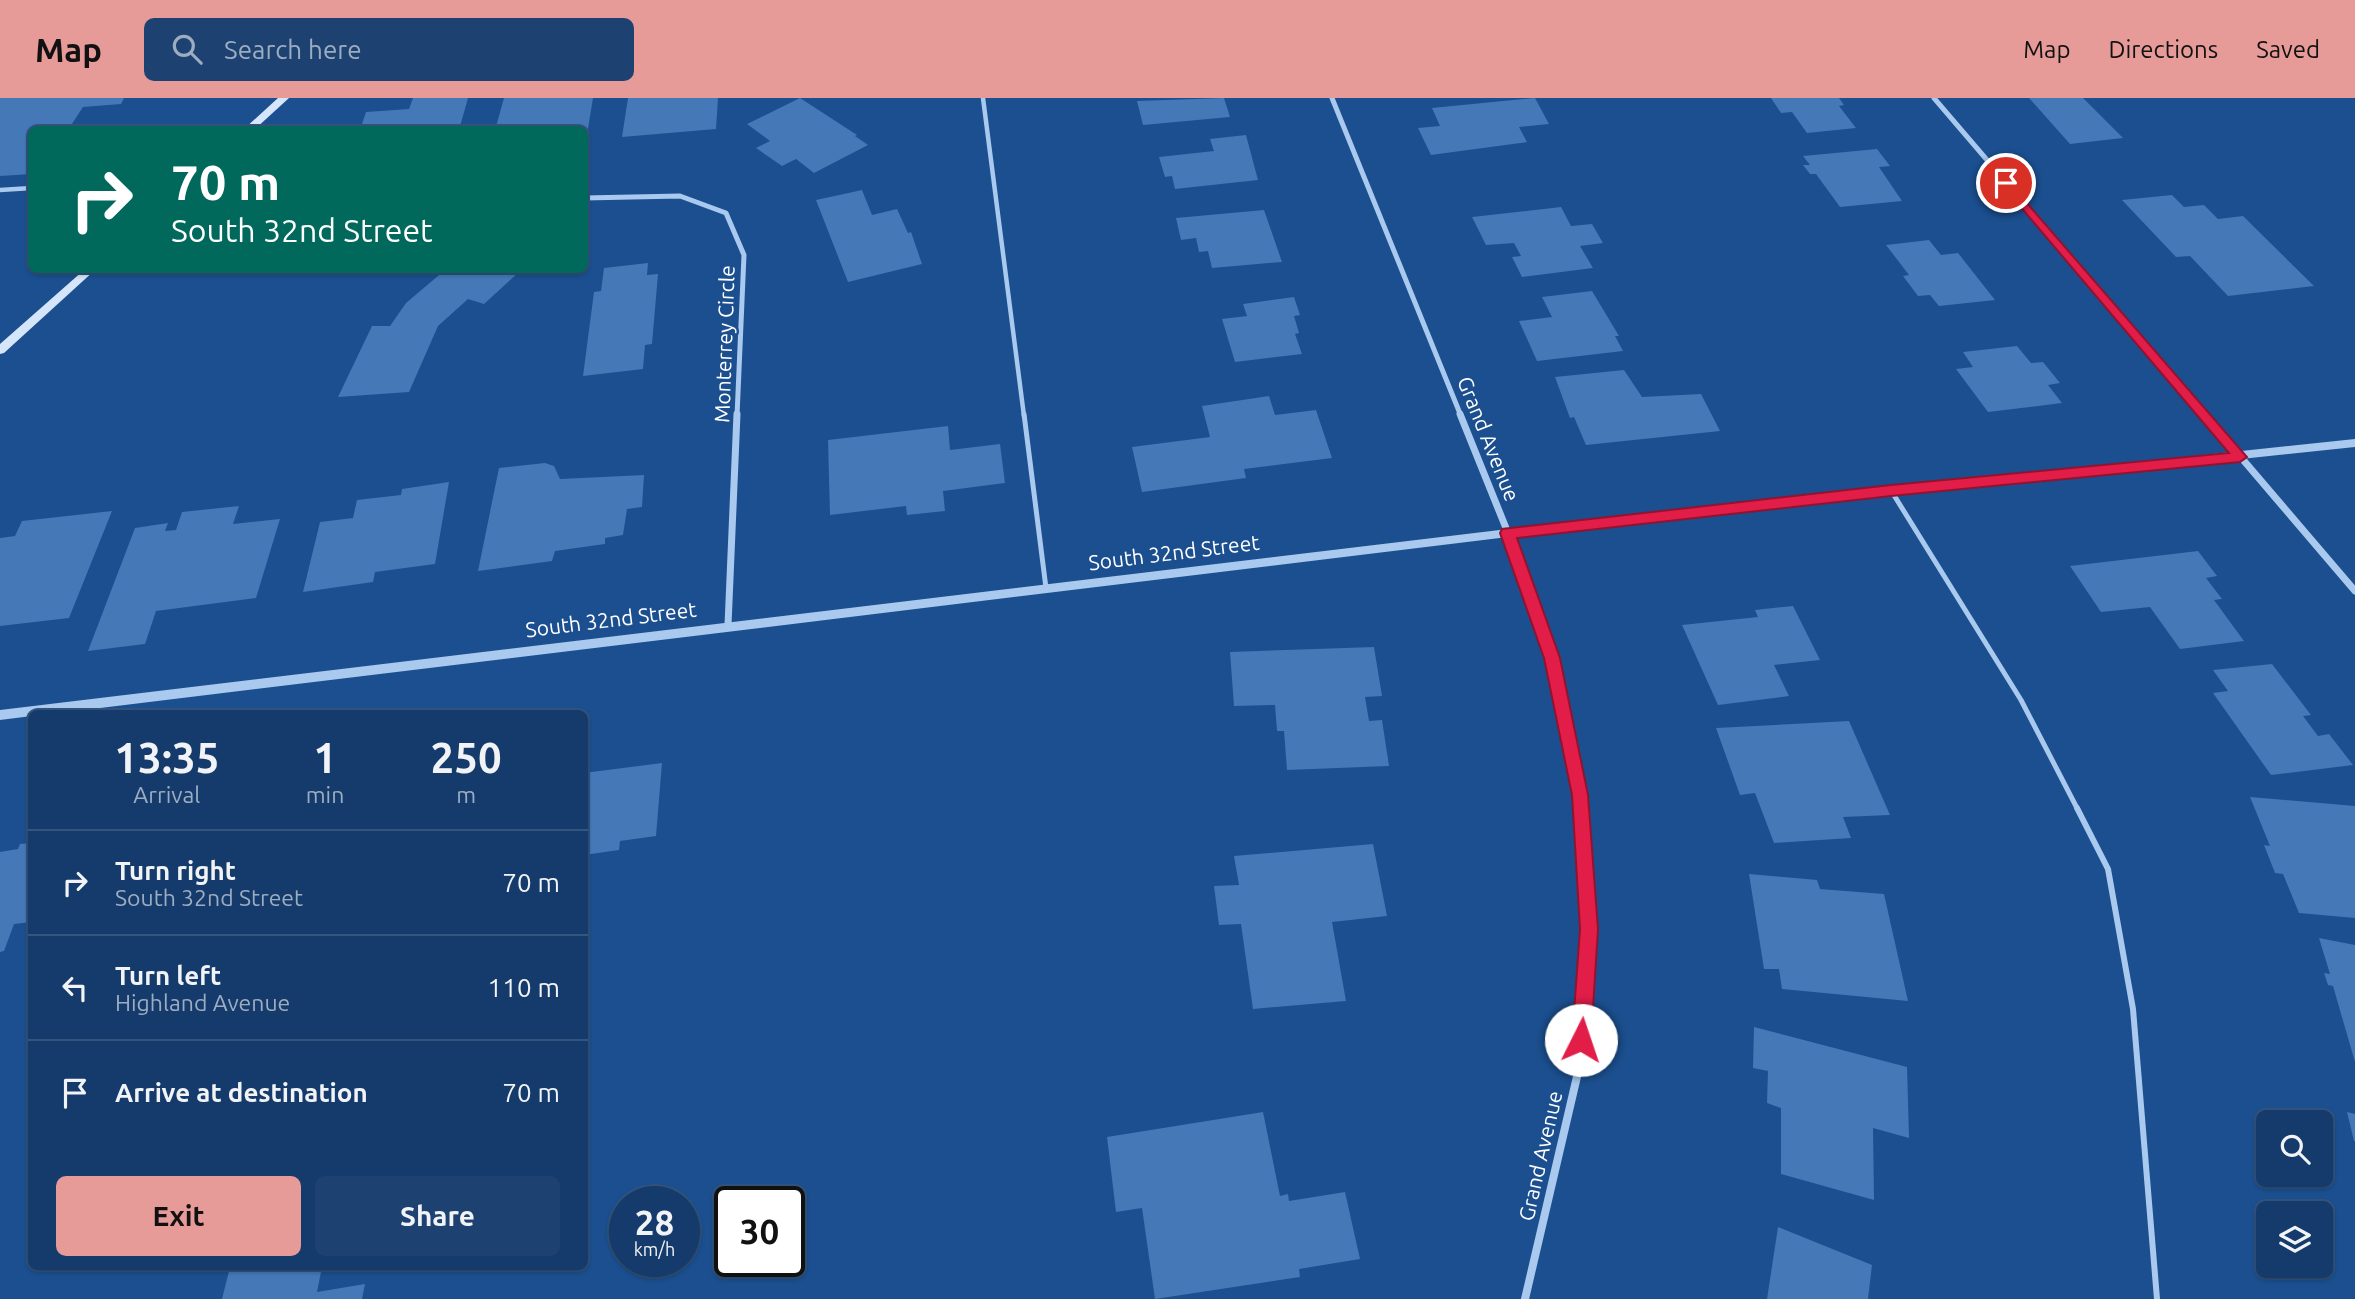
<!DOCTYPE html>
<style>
body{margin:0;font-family:Ubuntu,sans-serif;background:#1d4271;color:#f1f3f6;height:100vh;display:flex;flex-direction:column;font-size:26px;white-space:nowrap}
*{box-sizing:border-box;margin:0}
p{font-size:23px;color:#9dadc1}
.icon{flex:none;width:38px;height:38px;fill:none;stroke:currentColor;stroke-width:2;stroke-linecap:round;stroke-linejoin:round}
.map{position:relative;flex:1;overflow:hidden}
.drawer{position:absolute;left:28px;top:612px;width:560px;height:560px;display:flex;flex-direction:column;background:#143b6b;border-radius:10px;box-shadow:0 2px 5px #0004,0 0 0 2px #33557e}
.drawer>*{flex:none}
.guide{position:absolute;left:28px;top:28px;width:560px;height:147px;border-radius:10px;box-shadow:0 2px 5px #0004,0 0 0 2px #33557e;background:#00695c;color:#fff;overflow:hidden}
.tools{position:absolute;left:2256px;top:1012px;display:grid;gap:14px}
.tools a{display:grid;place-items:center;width:77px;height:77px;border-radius:10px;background:#143b6b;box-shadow:0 2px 5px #0004,0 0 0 2px #33557e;font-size:35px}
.speed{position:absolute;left:609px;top:1088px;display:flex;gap:14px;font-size:35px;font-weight:700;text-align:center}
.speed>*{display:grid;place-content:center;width:91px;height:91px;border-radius:50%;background:#143b6b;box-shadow:0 2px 5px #0004,0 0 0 2px #33557e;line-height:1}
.speed small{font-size:18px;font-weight:400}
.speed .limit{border:4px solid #111;border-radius:10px;background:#fff;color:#111}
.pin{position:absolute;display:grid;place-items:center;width:60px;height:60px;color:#fff;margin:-30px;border:4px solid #fff;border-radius:50%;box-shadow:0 2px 7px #0007}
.me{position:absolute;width:77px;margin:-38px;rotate:4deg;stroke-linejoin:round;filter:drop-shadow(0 0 5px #0008)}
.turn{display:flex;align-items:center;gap:24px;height:147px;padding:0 28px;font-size:32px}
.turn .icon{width:91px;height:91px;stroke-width:2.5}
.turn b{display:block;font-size:49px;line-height:60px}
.eta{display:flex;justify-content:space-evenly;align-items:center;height:119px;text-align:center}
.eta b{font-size:42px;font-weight:700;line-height:49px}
.primary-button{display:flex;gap:14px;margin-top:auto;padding:14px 28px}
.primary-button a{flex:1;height:80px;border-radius:10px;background:#e69b98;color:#111;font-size:28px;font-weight:700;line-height:80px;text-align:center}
.primary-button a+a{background:#1d4271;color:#f1f3f6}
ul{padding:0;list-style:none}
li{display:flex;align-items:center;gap:21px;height:105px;padding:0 28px;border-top:2px solid #33557e}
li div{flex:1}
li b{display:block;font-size:26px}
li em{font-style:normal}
header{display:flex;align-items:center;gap:42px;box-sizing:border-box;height:98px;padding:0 35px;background:#e69b98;color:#111}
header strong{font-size:33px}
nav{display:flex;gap:38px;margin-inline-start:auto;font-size:24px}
.search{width:490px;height:63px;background:#1d4271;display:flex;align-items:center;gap:18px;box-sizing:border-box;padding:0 24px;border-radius:10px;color:#9dadc1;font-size:26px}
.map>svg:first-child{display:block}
</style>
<header>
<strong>Map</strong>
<div class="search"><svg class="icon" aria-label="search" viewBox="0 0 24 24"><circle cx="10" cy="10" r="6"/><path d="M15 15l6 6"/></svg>Search here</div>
<nav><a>Map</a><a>Directions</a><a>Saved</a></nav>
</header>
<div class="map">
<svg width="2355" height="1201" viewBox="0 0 2355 1201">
<rect width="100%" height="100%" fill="#1b4f8f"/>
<!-- building -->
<g fill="#4478b7">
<path d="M 0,0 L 124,0 L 121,6 L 83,9 L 68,32 L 32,32 L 32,76 L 0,78 Z"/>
<path d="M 413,0 L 468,0 L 459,32 L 360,32 L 366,14 L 409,11 Z"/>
<path d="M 504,0 L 593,0 L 586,43 L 584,32 L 495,32 Z"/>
<path d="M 628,0 L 718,0 L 716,31 L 622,39 Z"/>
<path d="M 800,0 L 857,37 L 855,38 L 868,47 L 814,75 L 796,61 L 782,68 L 756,50 L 770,43 L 747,26 Z"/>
<path d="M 1224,0 L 1230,19 L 1143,27 L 1137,3 Z"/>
<path d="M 1535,0 L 1549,26 L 1519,29 L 1527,44 L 1431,57 L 1418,30 L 1440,28 L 1432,10 Z"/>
<path d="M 1771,0 L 1839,0 L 1844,7 L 1839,8 L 1856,30 L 1807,35 L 1792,14 L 1781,15 Z"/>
<path d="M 2029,0 L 2083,0 L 2123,40 L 2070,46 Z"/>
<path d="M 1246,37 L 1258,82 L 1175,91 L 1172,78 L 1165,79 L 1159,59 L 1214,53 L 1210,41 Z"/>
<path d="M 1877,51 L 1890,68 L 1879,69 L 1902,103 L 1840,109 L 1816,76 L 1810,76 L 1803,67 L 1810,67 L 1803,58 Z"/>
<path d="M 862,92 L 872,117 L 897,111 L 908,135 L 911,134 L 922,166 L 848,184 L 816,102 Z"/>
<path d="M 2172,97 L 2184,109 L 2204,107 L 2218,121 L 2243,118 L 2314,188 L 2228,198 L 2190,158 L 2176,159 L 2122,102 Z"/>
<path d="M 1561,109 L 1571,128 L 1592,126 L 1603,145 L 1580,148 L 1593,170 L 1522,179 L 1512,159 L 1521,158 L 1514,145 L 1486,147 L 1472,119 Z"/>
<path d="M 1264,112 L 1282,164 L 1212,170 L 1208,153 L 1199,154 L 1196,140 L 1181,142 L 1176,120 Z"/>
<path d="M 1929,142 L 1941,157 L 1958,155 L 1995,202 L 1939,208 L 1930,197 L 1918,198 L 1903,178 L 1909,177 L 1886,147 Z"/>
<path d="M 648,165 L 647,177 L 658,176 L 652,246 L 645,247 L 643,271 L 583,278 L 594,194 L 601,193 L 604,170 Z"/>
<path d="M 445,172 L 519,174 L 484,206 L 468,201 L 438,228 L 409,294 L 338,299 L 372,228 L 390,228 L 406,205 Z"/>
<path d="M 1592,193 L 1619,238 L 1615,238 L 1623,253 L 1537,263 L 1519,223 L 1552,219 L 1542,199 Z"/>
<path d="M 1294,199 L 1300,217 L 1294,218 L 1299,235 L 1295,236 L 1302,256 L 1235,264 L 1222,221 L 1247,218 L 1243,206 Z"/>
<path d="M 2017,248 L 2031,265 L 2043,264 L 2060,285 L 2048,287 L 2062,305 L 1988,314 L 1956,271 L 1973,269 L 1963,254 Z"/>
<path d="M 1624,272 L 1642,299 L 1701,296 L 1720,333 L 1586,347 L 1574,319 L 1570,320 L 1555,279 Z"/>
<path d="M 1269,298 L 1275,317 L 1316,312 L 1332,360 L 1244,371 L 1246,380 L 1142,394 L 1132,349 L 1210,339 L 1202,308 Z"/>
<path d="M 948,328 L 950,352 L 1000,346 L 1005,385 L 943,393 L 945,413 L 907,417 L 906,408 L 830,417 L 828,342 Z"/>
<path d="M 545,365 L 554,368 L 560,381 L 644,377 L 642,409 L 627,411 L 623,437 L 605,440 L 605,446 L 555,453 L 552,463 L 478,473 L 499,370 Z"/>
<path d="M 449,384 L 435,466 L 375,474 L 373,484 L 303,494 L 320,424 L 353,420 L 357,402 L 401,397 L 402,391 Z"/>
<path d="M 239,408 L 233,426 L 280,421 L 256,500 L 156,513 L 145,546 L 88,553 L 135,430 L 168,425 L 165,433 L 176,432 L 182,414 Z"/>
<path d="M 112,413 L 69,520 L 0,528 L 0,440 L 15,438 L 22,423 Z"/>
<path d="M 2198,453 L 2217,478 L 2206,480 L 2222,501 L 2214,502 L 2244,543 L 2180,551 L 2150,509 L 2101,514 L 2070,468 Z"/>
<path d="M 1793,508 L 1820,562 L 1774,567 L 1789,598 L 1718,607 L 1682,527 L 1758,519 L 1755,512 Z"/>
<path d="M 1374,549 L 1382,598 L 1365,599 L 1369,623 L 1382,622 L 1389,668 L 1287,672 L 1284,633 L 1277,633 L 1275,607 L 1234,608 L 1230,554 Z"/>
<path d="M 2272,566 L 2311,617 L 2303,618 L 2318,638 L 2329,636 L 2353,667 L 2271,677 L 2213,595 L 2228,593 L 2213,572 Z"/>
<path d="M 1849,623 L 1890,717 L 1843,719 L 1851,740 L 1774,745 L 1755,695 L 1740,697 L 1716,630 Z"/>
<path d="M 662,665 L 656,738 L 620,743 L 619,752 L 584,757 L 584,675 Z"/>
<path d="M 2250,699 L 2355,708 L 2355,820 L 2299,815 L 2283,776 L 2275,775 L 2264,747 L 2270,748 Z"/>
<path d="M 32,745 L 32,824 L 14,826 L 4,853 L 0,854 L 0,754 L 18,751 L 20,746 Z"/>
<path d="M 1373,746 L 1387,818 L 1332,824 L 1346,903 L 1253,911 L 1241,826 L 1219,827 L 1214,788 L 1239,787 L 1234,758 Z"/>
<path d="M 1749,776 L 1817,782 L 1820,791 L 1884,796 L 1908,903 L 1782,891 L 1779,871 L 1764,871 Z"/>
<path d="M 2319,840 L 2355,847 L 2355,964 L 2333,888 L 2328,887 L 2324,875 L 2330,876 Z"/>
<path d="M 1754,929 L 1907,969 L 1909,1040 L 1873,1030 L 1874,1102 L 1781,1076 L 1781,1010 L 1767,1005 L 1768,973 L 1753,970 Z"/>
<path d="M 1263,1014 L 1280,1098 L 1288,1096 L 1289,1103 L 1345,1094 L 1360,1161 L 1299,1171 L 1300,1179 L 1155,1201 L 1142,1110 L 1116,1114 L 1107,1039 Z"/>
<path d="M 2347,1014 L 2355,1016 L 2355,1043 L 2354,1043 Z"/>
<path d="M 1778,1129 L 1872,1167 L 1868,1201 L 1767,1201 Z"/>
<path d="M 230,1169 L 322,1169 L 317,1194 L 365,1186 L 362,1201 L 222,1201 Z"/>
</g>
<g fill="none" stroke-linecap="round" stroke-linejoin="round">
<!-- service-far2 -->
<g stroke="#a9c9ee" stroke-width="4.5">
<path d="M 983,0 L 1024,318"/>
<path d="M 0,92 L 32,90"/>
</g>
<!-- service-far1 -->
<g stroke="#a9c9ee" stroke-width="5">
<path d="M 1024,316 L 1046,490"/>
<path d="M 1892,394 L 2021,602 L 2078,712"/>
</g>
<!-- service -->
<path stroke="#a9c9ee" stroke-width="6" d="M 2077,710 L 2108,771 L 2133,911 L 2157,1201"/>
<!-- minor-far2 -->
<g stroke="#a9c9ee" stroke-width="5">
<path d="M 1332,0 L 1461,318"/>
<path d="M 1934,0 L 2206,318"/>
<path d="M 584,100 L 680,98 L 726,115 L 744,157 L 737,318"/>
</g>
<!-- minor-far1 -->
<g stroke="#a9c9ee" stroke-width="7">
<path d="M 1460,316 L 1508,435 L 1552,560 L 1581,712"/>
<path d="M 2204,316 L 2355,493"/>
<path d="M 728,527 L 737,316"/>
</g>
<!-- minor -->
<path stroke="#a9c9ee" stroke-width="8" d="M 1525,1201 L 1579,970 L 1589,831 L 1581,710"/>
<!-- tertiary -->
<path fill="#a9c9ee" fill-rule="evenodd" d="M 2355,341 L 2355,349 L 1508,439 L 51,616 L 32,616 L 32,618 L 0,622 L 0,612 L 1508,431 Z"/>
<!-- secondary -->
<g fill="#d6e6fa" fill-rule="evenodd">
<path d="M 278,0 L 289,0 L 254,32 L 243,32 Z"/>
<path d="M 84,172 L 95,172 L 4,255 L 0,256 L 0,246 Z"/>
</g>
</g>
<!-- route -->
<path fill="#e11d48" stroke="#92132f" stroke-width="2" d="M 2006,81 L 2247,359 L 2240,364 L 1891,398 L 1517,440 L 1560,560 L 1588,697 L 1598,831 L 1591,942 L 1588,949 L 1581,951 L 1574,949 L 1572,942 L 1580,831 L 1572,697 L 1544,560 L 1500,435 L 1502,431 L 1891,387 L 2229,355 L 2002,87 L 2000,85 Z"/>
<g text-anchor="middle" stroke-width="5" stroke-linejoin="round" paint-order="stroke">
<!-- street labels -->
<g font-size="21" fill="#fff" stroke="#1b4f8f">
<text transform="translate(725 246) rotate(-88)" y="7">Monterrey Circle</text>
<text transform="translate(1488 341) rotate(68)" y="7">Grand Avenue</text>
<text transform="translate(1174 455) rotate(-7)" y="7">South 32nd Street</text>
<text transform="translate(611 522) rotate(-7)" y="7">South 32nd Street</text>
<text transform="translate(1541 1058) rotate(-77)" y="7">Grand Avenue</text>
</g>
</g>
</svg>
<div class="tools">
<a><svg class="icon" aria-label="search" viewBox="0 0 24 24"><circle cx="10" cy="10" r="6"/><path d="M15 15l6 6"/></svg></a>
<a><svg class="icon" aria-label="layers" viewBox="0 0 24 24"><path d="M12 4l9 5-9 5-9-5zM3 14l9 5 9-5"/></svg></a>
</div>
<div class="speed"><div>28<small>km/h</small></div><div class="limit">30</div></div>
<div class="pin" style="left:2006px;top:85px;background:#d93025"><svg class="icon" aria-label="arrive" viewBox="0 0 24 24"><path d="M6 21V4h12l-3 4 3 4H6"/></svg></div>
<svg class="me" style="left:1581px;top:942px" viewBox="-20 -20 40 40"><circle r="19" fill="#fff"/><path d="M0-13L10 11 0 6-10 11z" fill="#e11d48"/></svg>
<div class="guide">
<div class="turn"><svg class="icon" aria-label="right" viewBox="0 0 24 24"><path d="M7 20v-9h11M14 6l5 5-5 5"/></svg><div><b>70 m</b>South 32nd Street</div></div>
</div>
<section class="drawer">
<div class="eta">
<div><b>13:35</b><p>Arrival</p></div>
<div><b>1</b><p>min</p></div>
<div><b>250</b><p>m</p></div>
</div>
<ul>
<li><svg class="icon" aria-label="right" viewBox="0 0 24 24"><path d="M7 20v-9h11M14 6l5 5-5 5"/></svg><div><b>Turn right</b><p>South 32nd Street</p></div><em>70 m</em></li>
<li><svg class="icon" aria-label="left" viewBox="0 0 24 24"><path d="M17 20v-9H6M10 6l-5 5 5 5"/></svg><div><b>Turn left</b><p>Highland Avenue</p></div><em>110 m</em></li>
<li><svg class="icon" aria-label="arrive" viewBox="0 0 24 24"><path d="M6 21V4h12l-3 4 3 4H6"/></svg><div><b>Arrive at destination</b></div><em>70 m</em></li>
</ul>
<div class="primary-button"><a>Exit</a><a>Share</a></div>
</section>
</div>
